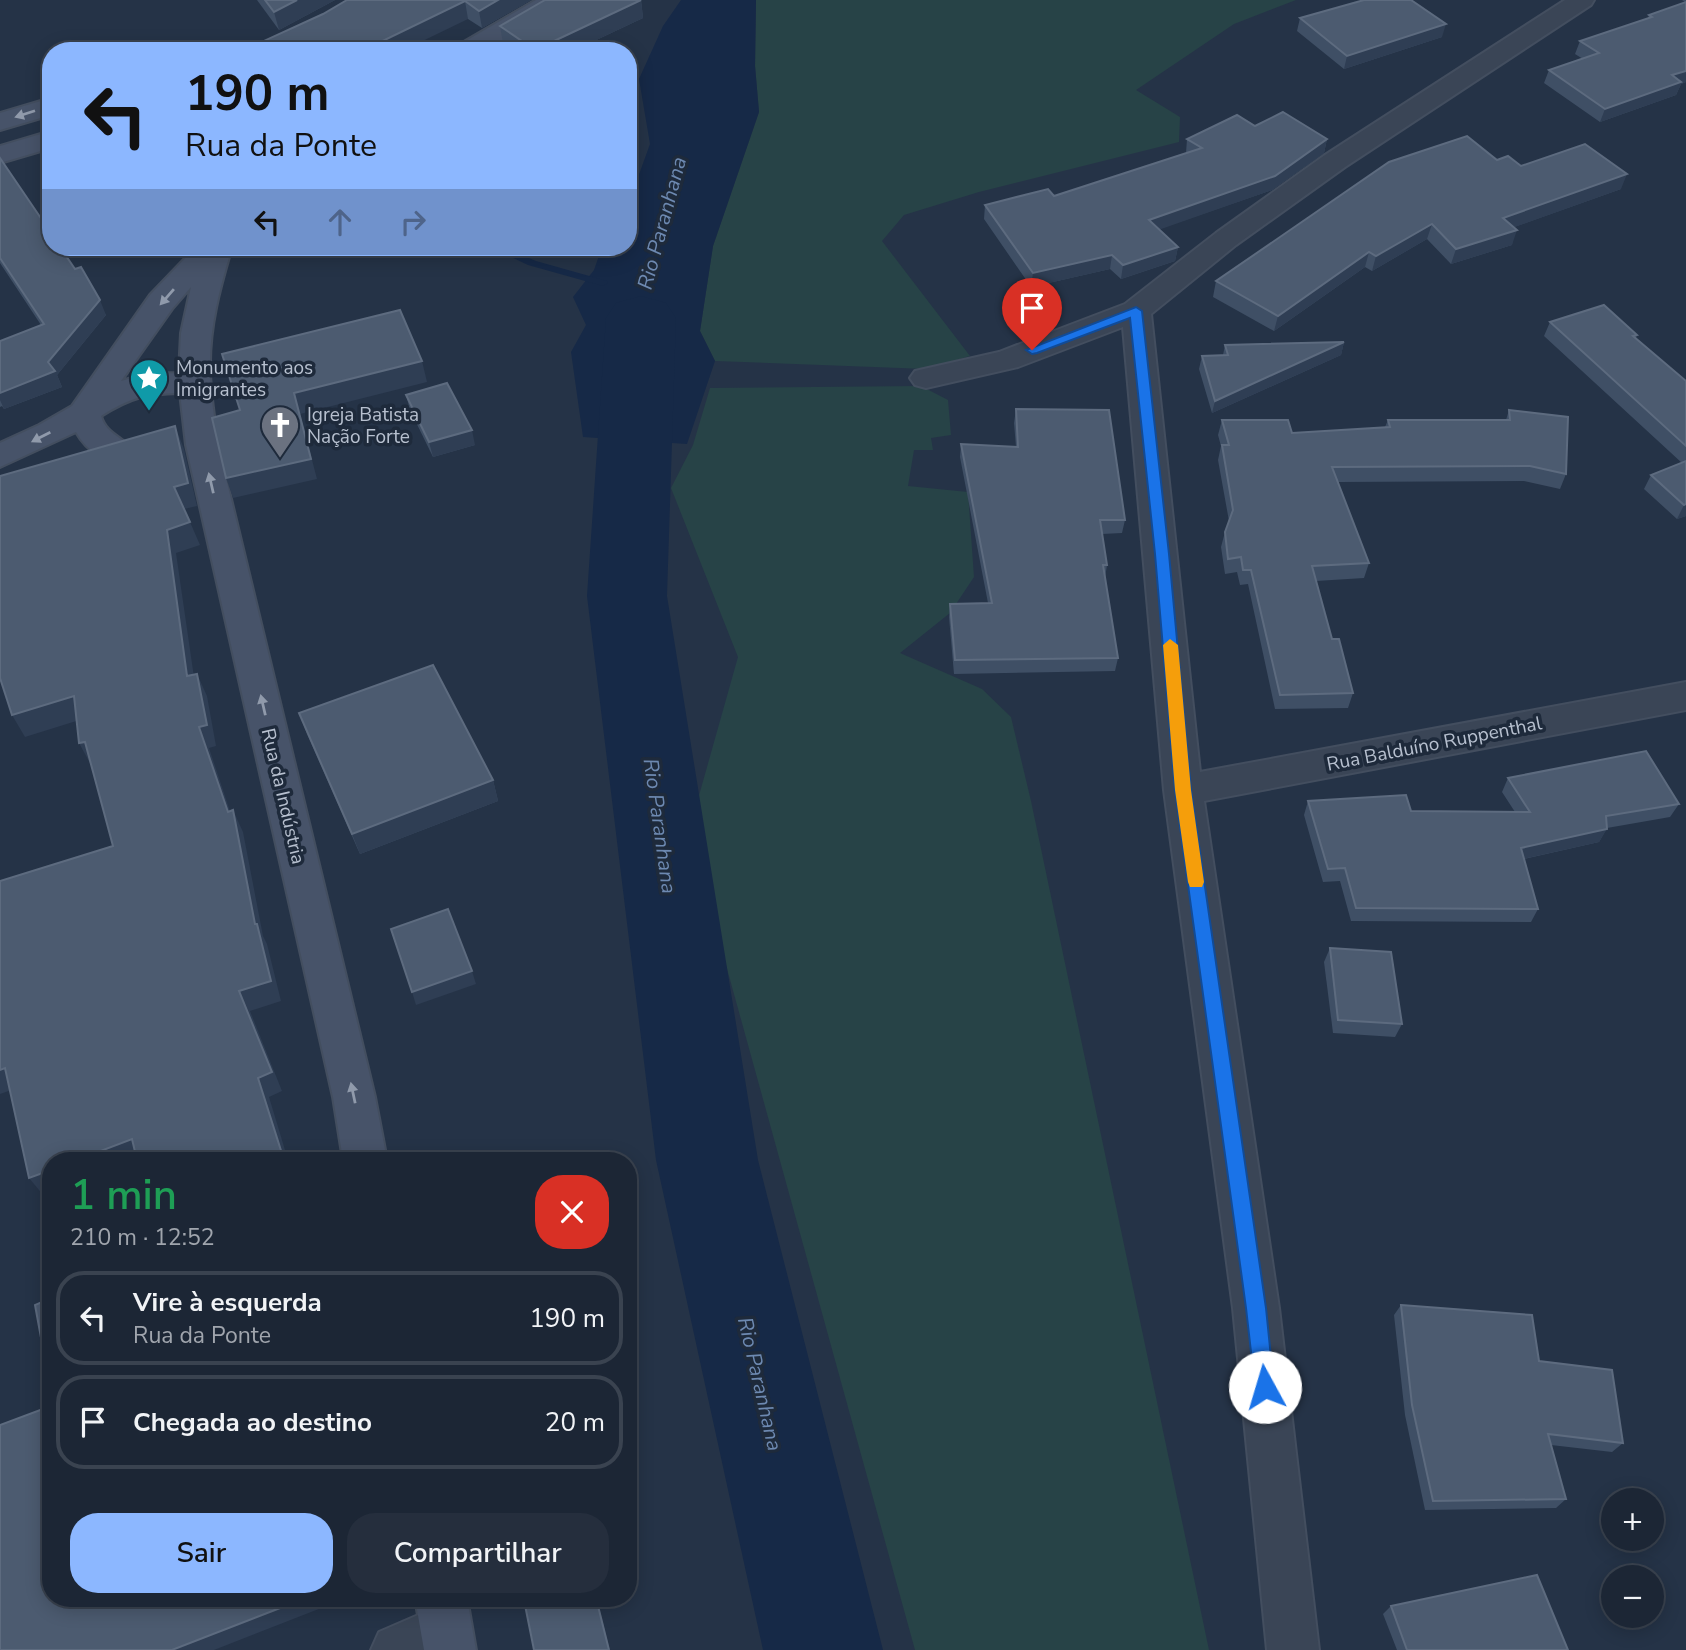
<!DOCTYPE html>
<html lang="pt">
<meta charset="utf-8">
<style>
body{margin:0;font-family:"Nunito Sans",sans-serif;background:#252e3d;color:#f1f3f6;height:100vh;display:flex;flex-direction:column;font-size:26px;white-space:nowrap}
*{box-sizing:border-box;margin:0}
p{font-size:23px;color:#a0a5ad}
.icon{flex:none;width:38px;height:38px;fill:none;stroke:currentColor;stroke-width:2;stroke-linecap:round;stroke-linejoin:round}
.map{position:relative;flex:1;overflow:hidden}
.sheet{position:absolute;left:42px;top:1152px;width:595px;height:455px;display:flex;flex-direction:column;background:#1c2635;border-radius:28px;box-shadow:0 4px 18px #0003,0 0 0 2px #3a4350}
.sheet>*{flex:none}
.hud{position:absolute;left:42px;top:42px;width:595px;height:214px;border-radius:28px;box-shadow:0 4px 18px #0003,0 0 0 2px #3a4350;background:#8cb7ff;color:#111;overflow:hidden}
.tools{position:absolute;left:1601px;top:1488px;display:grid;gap:14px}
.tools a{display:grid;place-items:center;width:63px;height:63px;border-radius:50%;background:#1c2635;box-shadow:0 4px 18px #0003,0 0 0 2px #3a4350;font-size:35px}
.pin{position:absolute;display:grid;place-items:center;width:60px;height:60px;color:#fff;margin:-72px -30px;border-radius:50% 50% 50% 0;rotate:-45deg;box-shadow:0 0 7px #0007}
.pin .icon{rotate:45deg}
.me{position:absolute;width:77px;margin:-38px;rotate:354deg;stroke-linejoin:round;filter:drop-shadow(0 0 5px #0008)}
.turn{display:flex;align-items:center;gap:24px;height:147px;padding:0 28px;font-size:32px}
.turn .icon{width:91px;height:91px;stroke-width:2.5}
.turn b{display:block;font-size:49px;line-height:60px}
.lanes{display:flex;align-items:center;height:66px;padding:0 28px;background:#0003;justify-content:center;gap:35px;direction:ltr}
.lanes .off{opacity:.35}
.round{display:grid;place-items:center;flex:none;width:74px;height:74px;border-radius:28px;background:#252e3d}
.summary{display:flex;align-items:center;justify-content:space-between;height:119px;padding:0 28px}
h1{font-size:42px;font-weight:600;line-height:52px;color:#1e9e55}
.action{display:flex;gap:14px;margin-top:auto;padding:14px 28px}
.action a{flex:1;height:80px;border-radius:28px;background:#8cb7ff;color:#111;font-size:28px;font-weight:600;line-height:80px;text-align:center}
.action a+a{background:#252e3d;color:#f1f3f6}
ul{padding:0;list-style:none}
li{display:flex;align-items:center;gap:21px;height:94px;margin:0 14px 10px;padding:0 14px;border:4px solid #3a4350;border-radius:28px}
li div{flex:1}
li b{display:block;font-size:26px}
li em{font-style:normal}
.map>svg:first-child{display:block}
</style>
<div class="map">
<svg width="1686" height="1650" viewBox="0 0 1686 1650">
<rect width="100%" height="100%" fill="#253347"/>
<!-- green -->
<g fill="#274347">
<path d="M 756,0 L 1296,0 L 1234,24 L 1136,90 L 1180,117 L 1179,142 L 979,192 L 904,215 L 882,241 L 970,356 L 926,369 L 715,361 L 700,331 L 713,246 L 759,112 L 755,66 Z"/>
<path d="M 921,386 L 948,400 L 951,435 L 931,438 L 933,450 L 914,450 L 908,486 L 968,492 L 974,577 L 950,613 L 900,653 L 982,689 L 1011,717 L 1031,801 L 1209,1650 L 915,1650 L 689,831 L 738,657 L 671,488 L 693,445 L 710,388 Z"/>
</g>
<!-- water -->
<path fill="#162947" d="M 681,0 L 756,0 L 755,66 L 759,112 L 713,246 L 700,331 L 715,361 L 687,444 L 583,437 L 571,352 L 586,325 L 573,297 L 594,270 L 602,247 L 628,247 L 628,193 L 637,180 L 650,144 L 639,79 L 663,26 Z"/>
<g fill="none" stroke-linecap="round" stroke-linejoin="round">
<!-- stream -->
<path fill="#162947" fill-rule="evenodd" d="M 490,247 L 503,247 L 536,261 L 607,281 L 608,283 L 603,286 L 528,265 Z"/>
<!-- river -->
<path fill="#162947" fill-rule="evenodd" d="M 641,296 L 666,303 L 676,318 L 667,596 L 758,1160 L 883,1650 L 763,1650 L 656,1160 L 587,596 L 606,318 L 616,303 Z"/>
<!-- street casing -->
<g stroke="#434e5f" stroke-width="4">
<g id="street">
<path d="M 1565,0 L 1594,0 L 1591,5 L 1345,167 L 1236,245 L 1151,314 L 1200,772 L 1686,682 L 1686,710 L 1204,801 L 1279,1308 L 1319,1650 L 1267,1650 L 1233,1308 L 1164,790 L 1123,327 L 1018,367 L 926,388 L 915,385 L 910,378 L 915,371 L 999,352 L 1125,304 L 1216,233 L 1325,155 Z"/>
<path d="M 446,1603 L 464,1611 L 472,1629 L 464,1647 L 458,1650 L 371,1650 L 379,1632 Z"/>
</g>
</g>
<!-- secondary casing -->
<g stroke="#434e5f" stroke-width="4">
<g id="secondary">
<path d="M 536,0 L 566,0 L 563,5 L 485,51 L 453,51 L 457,46 Z"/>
<path d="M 51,98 L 51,115 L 0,130 L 0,113 Z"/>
<path d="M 51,131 L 51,148 L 0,163 L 0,146 Z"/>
<path d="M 196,247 L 232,247 C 220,287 209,327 210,369 C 210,395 215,420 218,445 L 375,1097 L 387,1160 L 343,1160 L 333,1097 L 186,445 L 180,393 C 145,394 131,397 101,416 C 106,435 125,437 134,452 L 129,460 C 107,466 87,451 76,432 L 0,467 L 0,443 L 39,425 L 72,406 L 150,295 ZM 191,287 L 181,333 L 179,373 L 147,374 L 121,381 L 172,309 Z"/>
<path d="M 415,1598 L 467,1598 L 476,1650 L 424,1650 Z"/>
</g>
</g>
<!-- street -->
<use href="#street" fill="#3a4556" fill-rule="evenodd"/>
<!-- secondary -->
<use href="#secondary" fill="#475369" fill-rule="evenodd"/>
</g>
<!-- wall -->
<g fill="#3f4f65">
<path d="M 257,0 L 335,0 L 279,30 Z"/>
<path d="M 347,0 L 531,0 L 482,28 L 468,19 L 323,14 Z"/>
<path d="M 641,0 L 643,18 L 573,51 L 514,51 L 503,43 L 500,26 Z"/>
<path d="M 1682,0 L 1686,0 L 1686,82 L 1681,84 L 1676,95 L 1600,122 L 1544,83 L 1549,70 L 1583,59 L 1575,54 L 1580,41 L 1648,18 L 1649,15 L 1685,2 Z"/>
<path d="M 1300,18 L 1442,37 L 1344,69 L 1297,31 Z"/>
<path d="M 1255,126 L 1327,139 L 1324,153 L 1272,190 L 1159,229 L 1178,247 L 1175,261 L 1121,279 L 1110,269 L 1031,287 L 984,219 L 985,205 L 1054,196 L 1186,153 L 1187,139 Z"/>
<path d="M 0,158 L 106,315 L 57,375 L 62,387 L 4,409 L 2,406 L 0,407 L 0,341 L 41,325 L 0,263 Z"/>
<path d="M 1497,160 L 1621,189 L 1514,227 L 1512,245 L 1451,264 L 1427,239 L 1372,271 L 1365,267 L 1274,331 L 1213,297 L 1216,281 Z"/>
<path d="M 1550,322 L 1637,335 L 1636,338 L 1686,381 L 1686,516 L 1677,519 L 1644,489 L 1651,475 L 1682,463 L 1544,336 Z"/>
<path d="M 1344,342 L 1341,355 L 1212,413 L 1199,369 L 1202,356 L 1223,355 L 1225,345 Z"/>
<path d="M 406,395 L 475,445 L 433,457 L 410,410 Z"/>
<path d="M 1016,409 L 1125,520 L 1122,533 L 1102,534 L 1107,565 L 1105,578 L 1118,658 L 1115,671 L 954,674 L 949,617 L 950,604 L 988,603 L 960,457 L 961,444 L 1016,447 L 1014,423 Z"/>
<path d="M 1509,410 L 1566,474 L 1560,489 L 1524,481 L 1338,482 L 1369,563 L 1364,578 L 1316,581 L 1332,639 L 1353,693 L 1348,708 L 1275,709 L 1248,584 L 1240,585 L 1237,572 L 1225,574 L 1221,547 L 1225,532 L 1229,521 L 1218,460 L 1221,446 L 1218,435 L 1222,420 L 1292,433 L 1385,427 L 1388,420 L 1506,420 Z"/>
<path d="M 299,713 L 493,780 L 498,801 L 360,854 L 307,734 Z"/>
<path d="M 1508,778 L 1679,804 L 1670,817 L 1607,828 L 1599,842 L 1524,859 L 1538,909 L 1531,922 L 1351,921 L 1340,881 L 1323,882 L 1304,815 L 1308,801 L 1411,811 L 1515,812 L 1502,792 Z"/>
<path d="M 1330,948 L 1402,1024 L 1395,1037 L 1333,1033 L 1324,962 Z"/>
<path d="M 1401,1305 L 1539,1361 L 1623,1443 L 1612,1452 L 1551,1445 L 1566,1499 L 1556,1508 L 1425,1510 L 1405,1415 L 1394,1315 Z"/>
<path d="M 1391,1606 L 1568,1650 L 1397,1650 L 1383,1614 Z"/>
</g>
<!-- shaded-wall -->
<g fill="#2f3e54">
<path d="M 297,0 L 335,0 L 279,30 L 274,12 Z"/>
<path d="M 498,0 L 531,0 L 482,28 L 479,11 Z"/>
<path d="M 641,0 L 643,18 L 573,51 L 535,51 Z"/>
<path d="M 465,1 L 468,19 L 402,51 L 362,51 Z"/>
<path d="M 1446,24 L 1442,37 L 1344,69 L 1347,56 Z"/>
<path d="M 1686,71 L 1686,82 L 1681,84 L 1676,95 L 1600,122 L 1605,109 L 1672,75 Z"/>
<path d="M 1327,139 L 1324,153 L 1272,190 L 1147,234 L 1149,220 Z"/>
<path d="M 1627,174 L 1621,189 L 1498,233 L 1503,218 Z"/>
<path d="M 1432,224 L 1427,239 L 1372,271 L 1376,256 Z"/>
<path d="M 1517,230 L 1512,245 L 1451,264 L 1456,249 Z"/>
<path d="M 1178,247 L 1175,261 L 1121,279 L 1123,265 Z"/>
<path d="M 1369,252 L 1365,267 L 1274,331 L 1278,316 Z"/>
<path d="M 1112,255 L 1110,269 L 1031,287 L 1033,273 Z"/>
<path d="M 100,300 L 106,315 L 57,375 L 62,387 L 4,409 L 0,400 L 0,393 L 48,362 Z"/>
<path d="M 1344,342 L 1341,355 L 1212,413 L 1215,401 Z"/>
<path d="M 422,361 L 427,382 L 300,414 L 317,479 L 233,498 L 226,478 L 294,393 Z"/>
<path d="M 175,426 L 184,449 L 197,506 L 184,509 L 174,487 Z"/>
<path d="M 472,430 L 475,445 L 433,457 L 429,442 Z"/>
<path d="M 1686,504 L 1686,516 L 1677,519 L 1684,505 Z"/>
<path d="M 190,522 L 200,545 L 176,553 L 197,698 L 187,676 L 167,530 Z"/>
<path d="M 197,674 L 207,696 L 216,746 L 209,748 L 237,832 L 233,810 L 243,832 L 263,936 L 267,944 L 281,1001 L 250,1011 L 282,1091 L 269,1097 L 288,1160 L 284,1160 L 258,1078 L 239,991 L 255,924 L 228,812 L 199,727 Z"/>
<path d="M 74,696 L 86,718 L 25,737 L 12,715 Z"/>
<path d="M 85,742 L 91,765 L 79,743 Z"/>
<path d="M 493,780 L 498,801 L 360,854 L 352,834 Z"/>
<path d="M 1607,829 L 1599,842 L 1514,861 L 1521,848 Z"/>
<path d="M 472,971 L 476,984 L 416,1005 L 412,992 Z"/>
<path d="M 5,1068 L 20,1087 L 0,1094 L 0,1070 Z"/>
<path d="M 132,1139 L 138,1160 L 77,1160 Z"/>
<path d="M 51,1170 L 51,1194 L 44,1196 L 29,1178 Z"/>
<path d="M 306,1598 L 347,1598 L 214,1650 L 172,1650 Z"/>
<path d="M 596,1598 L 597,1598 L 610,1650 L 609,1650 Z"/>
</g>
<!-- building -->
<g fill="#4c5b70" stroke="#5d6b7f" stroke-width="2">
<path d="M 265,0 L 297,0 L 274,12 Z"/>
<path d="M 347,0 L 498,0 L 479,11 L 465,1 L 362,51 L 242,51 L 323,14 Z"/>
<path d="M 545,0 L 641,0 L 535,50 L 500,26 Z"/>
<path d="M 1364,0 L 1411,0 L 1446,24 L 1347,56 L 1300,18 Z"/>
<path d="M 1686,2 L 1686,71 L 1672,75 L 1681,82 L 1605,109 L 1549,70 L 1599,53 L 1580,41 L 1652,17 L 1649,15 Z"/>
<path d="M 1283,112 L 1327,139 L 1275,176 L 1149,220 L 1178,247 L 1123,265 L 1112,255 L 1033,273 L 985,205 L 1048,189 L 1054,196 L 1202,148 L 1187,139 L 1237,115 L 1255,126 Z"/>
<path d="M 1467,136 L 1497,160 L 1508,156 L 1521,166 L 1585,144 L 1627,174 L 1503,218 L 1517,230 L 1456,249 L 1432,224 L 1376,256 L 1369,252 L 1278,316 L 1216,281 L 1389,162 Z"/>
<path d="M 0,158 L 51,233 L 51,247 L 60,247 L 75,269 L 81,267 L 100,300 L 48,362 L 55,371 L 0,393 L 0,341 L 44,324 L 0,258 Z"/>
<path d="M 1604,305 L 1637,335 L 1633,336 L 1686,381 L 1686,446 L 1550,322 Z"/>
<path d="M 400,310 L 422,361 L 294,393 L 311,459 L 226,478 L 212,418 L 240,410 L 222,354 Z"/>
<path d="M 1344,342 L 1215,401 L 1202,356 L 1228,355 L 1225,345 Z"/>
<path d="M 447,383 L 472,430 L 429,442 L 406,395 Z"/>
<path d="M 1016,409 L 1109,410 L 1125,520 L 1100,520 L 1107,565 L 1103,565 L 1118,658 L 955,660 L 950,604 L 992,603 L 961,444 L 1018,447 Z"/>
<path d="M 1509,410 L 1568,417 L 1566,474 L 1530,466 L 1332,467 L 1369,563 L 1312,566 L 1332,639 L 1339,639 L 1353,693 L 1280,695 L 1251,570 L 1243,570 L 1241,557 L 1228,559 L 1225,532 L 1233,510 L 1222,445 L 1229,445 L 1222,420 L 1288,420 L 1292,433 L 1390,427 L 1388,420 L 1510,420 Z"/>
<path d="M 175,426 L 188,483 L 174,487 L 190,522 L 167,530 L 187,676 L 197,674 L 207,725 L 199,727 L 228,812 L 233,810 L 255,924 L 257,924 L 271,981 L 239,991 L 272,1072 L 258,1078 L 284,1160 L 137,1160 L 132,1139 L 77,1160 L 51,1160 L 51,1170 L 29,1178 L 5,1068 L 0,1070 L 0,881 L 113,846 L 85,742 L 79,743 L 74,696 L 12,715 L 0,678 L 0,476 Z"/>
<path d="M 1686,461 L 1686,504 L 1684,505 L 1651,475 Z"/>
<path d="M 433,665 L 493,780 L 352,834 L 299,713 Z"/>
<path d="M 1646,751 L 1679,804 L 1606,816 L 1607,829 L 1521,848 L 1538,909 L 1356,908 L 1345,868 L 1328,869 L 1308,801 L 1406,795 L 1411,811 L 1530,812 L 1508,778 Z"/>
<path d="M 448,909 L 472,971 L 412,992 L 391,929 Z"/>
<path d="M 1330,948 L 1391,952 L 1402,1024 L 1338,1020 Z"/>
<path d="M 306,1152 L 309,1160 L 284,1160 Z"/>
<path d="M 51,1298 L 51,1392 L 35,1305 Z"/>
<path d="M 1401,1305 L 1532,1315 L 1539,1361 L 1612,1370 L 1623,1443 L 1548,1434 L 1566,1499 L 1433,1501 L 1412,1405 Z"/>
<path d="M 51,1406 L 51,1598 L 306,1598 L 172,1650 L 0,1650 L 0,1425 Z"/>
<path d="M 1537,1575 L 1568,1650 L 1407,1650 L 1391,1606 Z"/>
<path d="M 529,1598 L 596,1598 L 609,1650 L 534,1650 L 524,1600 Z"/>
</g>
<!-- one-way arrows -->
<defs><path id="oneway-solid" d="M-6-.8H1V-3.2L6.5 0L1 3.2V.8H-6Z" transform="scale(1.75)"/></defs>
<g fill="#909aab">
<use href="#oneway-solid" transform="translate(25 114) rotate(162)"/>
<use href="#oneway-solid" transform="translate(167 297) rotate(131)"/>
<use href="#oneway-solid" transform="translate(41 437) rotate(153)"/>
<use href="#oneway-solid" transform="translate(211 483) rotate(-103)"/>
<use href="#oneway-solid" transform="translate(263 705) rotate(-103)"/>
<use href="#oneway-solid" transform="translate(353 1093) rotate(-102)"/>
</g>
<!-- route -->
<path fill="#1a73e8" stroke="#114b97" stroke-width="2" d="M 1136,307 L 1142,311 L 1169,554 L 1191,790 L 1266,1308 L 1274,1387 L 1272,1394 L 1265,1397 L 1258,1394 L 1255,1387 L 1246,1308 L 1175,790 L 1155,554 L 1130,318 L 1037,353 L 1032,354 L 1026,350 Z"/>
<!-- slow -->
<path fill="#f59e0b" d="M 1170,639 L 1178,645 L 1191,790 L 1204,882 L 1202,887 L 1190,887 L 1188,882 L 1175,790 L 1163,645 Z"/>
<!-- icons -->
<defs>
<g id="sight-pin" transform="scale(2.0125)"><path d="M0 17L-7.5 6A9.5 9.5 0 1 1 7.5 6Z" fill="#0f9aa8" stroke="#1e2a3b"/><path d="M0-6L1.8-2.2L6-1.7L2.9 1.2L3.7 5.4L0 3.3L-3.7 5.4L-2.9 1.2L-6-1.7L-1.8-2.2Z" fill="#fff"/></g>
<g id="church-pin" transform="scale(2.0125)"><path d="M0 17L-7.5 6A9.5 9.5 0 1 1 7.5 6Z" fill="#6b7280" stroke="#1e2a3b"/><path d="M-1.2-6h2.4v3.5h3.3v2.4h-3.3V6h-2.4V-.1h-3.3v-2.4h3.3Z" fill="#fff"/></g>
</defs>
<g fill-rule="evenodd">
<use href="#sight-pin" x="149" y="378"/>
<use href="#church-pin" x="280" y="425"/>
</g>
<g text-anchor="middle" stroke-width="7" stroke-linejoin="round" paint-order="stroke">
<!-- poi labels -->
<g font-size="19" fill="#b7c0cf" stroke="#1e2a3b" text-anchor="start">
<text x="176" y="374">Monumento aos<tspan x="176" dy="22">Imigrantes</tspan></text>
<text x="307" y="421">Igreja Batista<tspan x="307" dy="22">Nação Forte</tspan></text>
</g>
<!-- street labels -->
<g font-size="19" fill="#b7c0cf" stroke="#1e2a3b">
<text transform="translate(1434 743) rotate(-11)" y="7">Rua Balduíno Ruppenthal</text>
<text transform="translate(284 796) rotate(77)" y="7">Rua da Indústria</text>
</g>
<!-- water labels -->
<g font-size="21" font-style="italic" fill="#6d89b1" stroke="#1e2a3b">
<text transform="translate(662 223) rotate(-75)" y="7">Rio Paranhana</text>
<text transform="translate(660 826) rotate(82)" y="7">Rio Paranhana</text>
<text transform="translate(760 1384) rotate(77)" y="7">Rio Paranhana</text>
</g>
</g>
</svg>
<div class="tools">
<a>+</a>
<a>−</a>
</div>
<div class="pin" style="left:1032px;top:350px;background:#d93025"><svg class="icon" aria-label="arrive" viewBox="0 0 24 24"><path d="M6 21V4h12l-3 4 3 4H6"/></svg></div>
<svg class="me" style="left:1265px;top:1387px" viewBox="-20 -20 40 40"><circle r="19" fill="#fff"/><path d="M0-13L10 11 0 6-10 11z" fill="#1a73e8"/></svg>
<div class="hud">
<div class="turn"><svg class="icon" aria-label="left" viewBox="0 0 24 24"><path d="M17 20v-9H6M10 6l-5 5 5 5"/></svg><div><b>190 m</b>Rua da Ponte</div></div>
<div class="lanes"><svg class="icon" aria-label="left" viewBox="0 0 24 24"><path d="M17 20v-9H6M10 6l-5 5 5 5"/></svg><svg class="icon off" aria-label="ahead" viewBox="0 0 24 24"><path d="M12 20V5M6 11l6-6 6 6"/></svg><svg class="icon off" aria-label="right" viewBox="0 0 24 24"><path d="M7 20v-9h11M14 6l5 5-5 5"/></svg></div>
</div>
<section class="sheet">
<div class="summary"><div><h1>1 min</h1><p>210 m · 12:52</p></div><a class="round" style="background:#d93025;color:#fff"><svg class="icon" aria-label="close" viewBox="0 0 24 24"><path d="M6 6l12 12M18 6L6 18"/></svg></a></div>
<ul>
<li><svg class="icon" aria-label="left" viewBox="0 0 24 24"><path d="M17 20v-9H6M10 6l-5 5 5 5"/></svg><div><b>Vire à esquerda</b><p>Rua da Ponte</p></div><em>190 m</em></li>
<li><svg class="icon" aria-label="arrive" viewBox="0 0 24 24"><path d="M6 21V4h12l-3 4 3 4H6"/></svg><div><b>Chegada ao destino</b></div><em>20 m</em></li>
</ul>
<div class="action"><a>Sair</a><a>Compartilhar</a></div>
</section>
</div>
